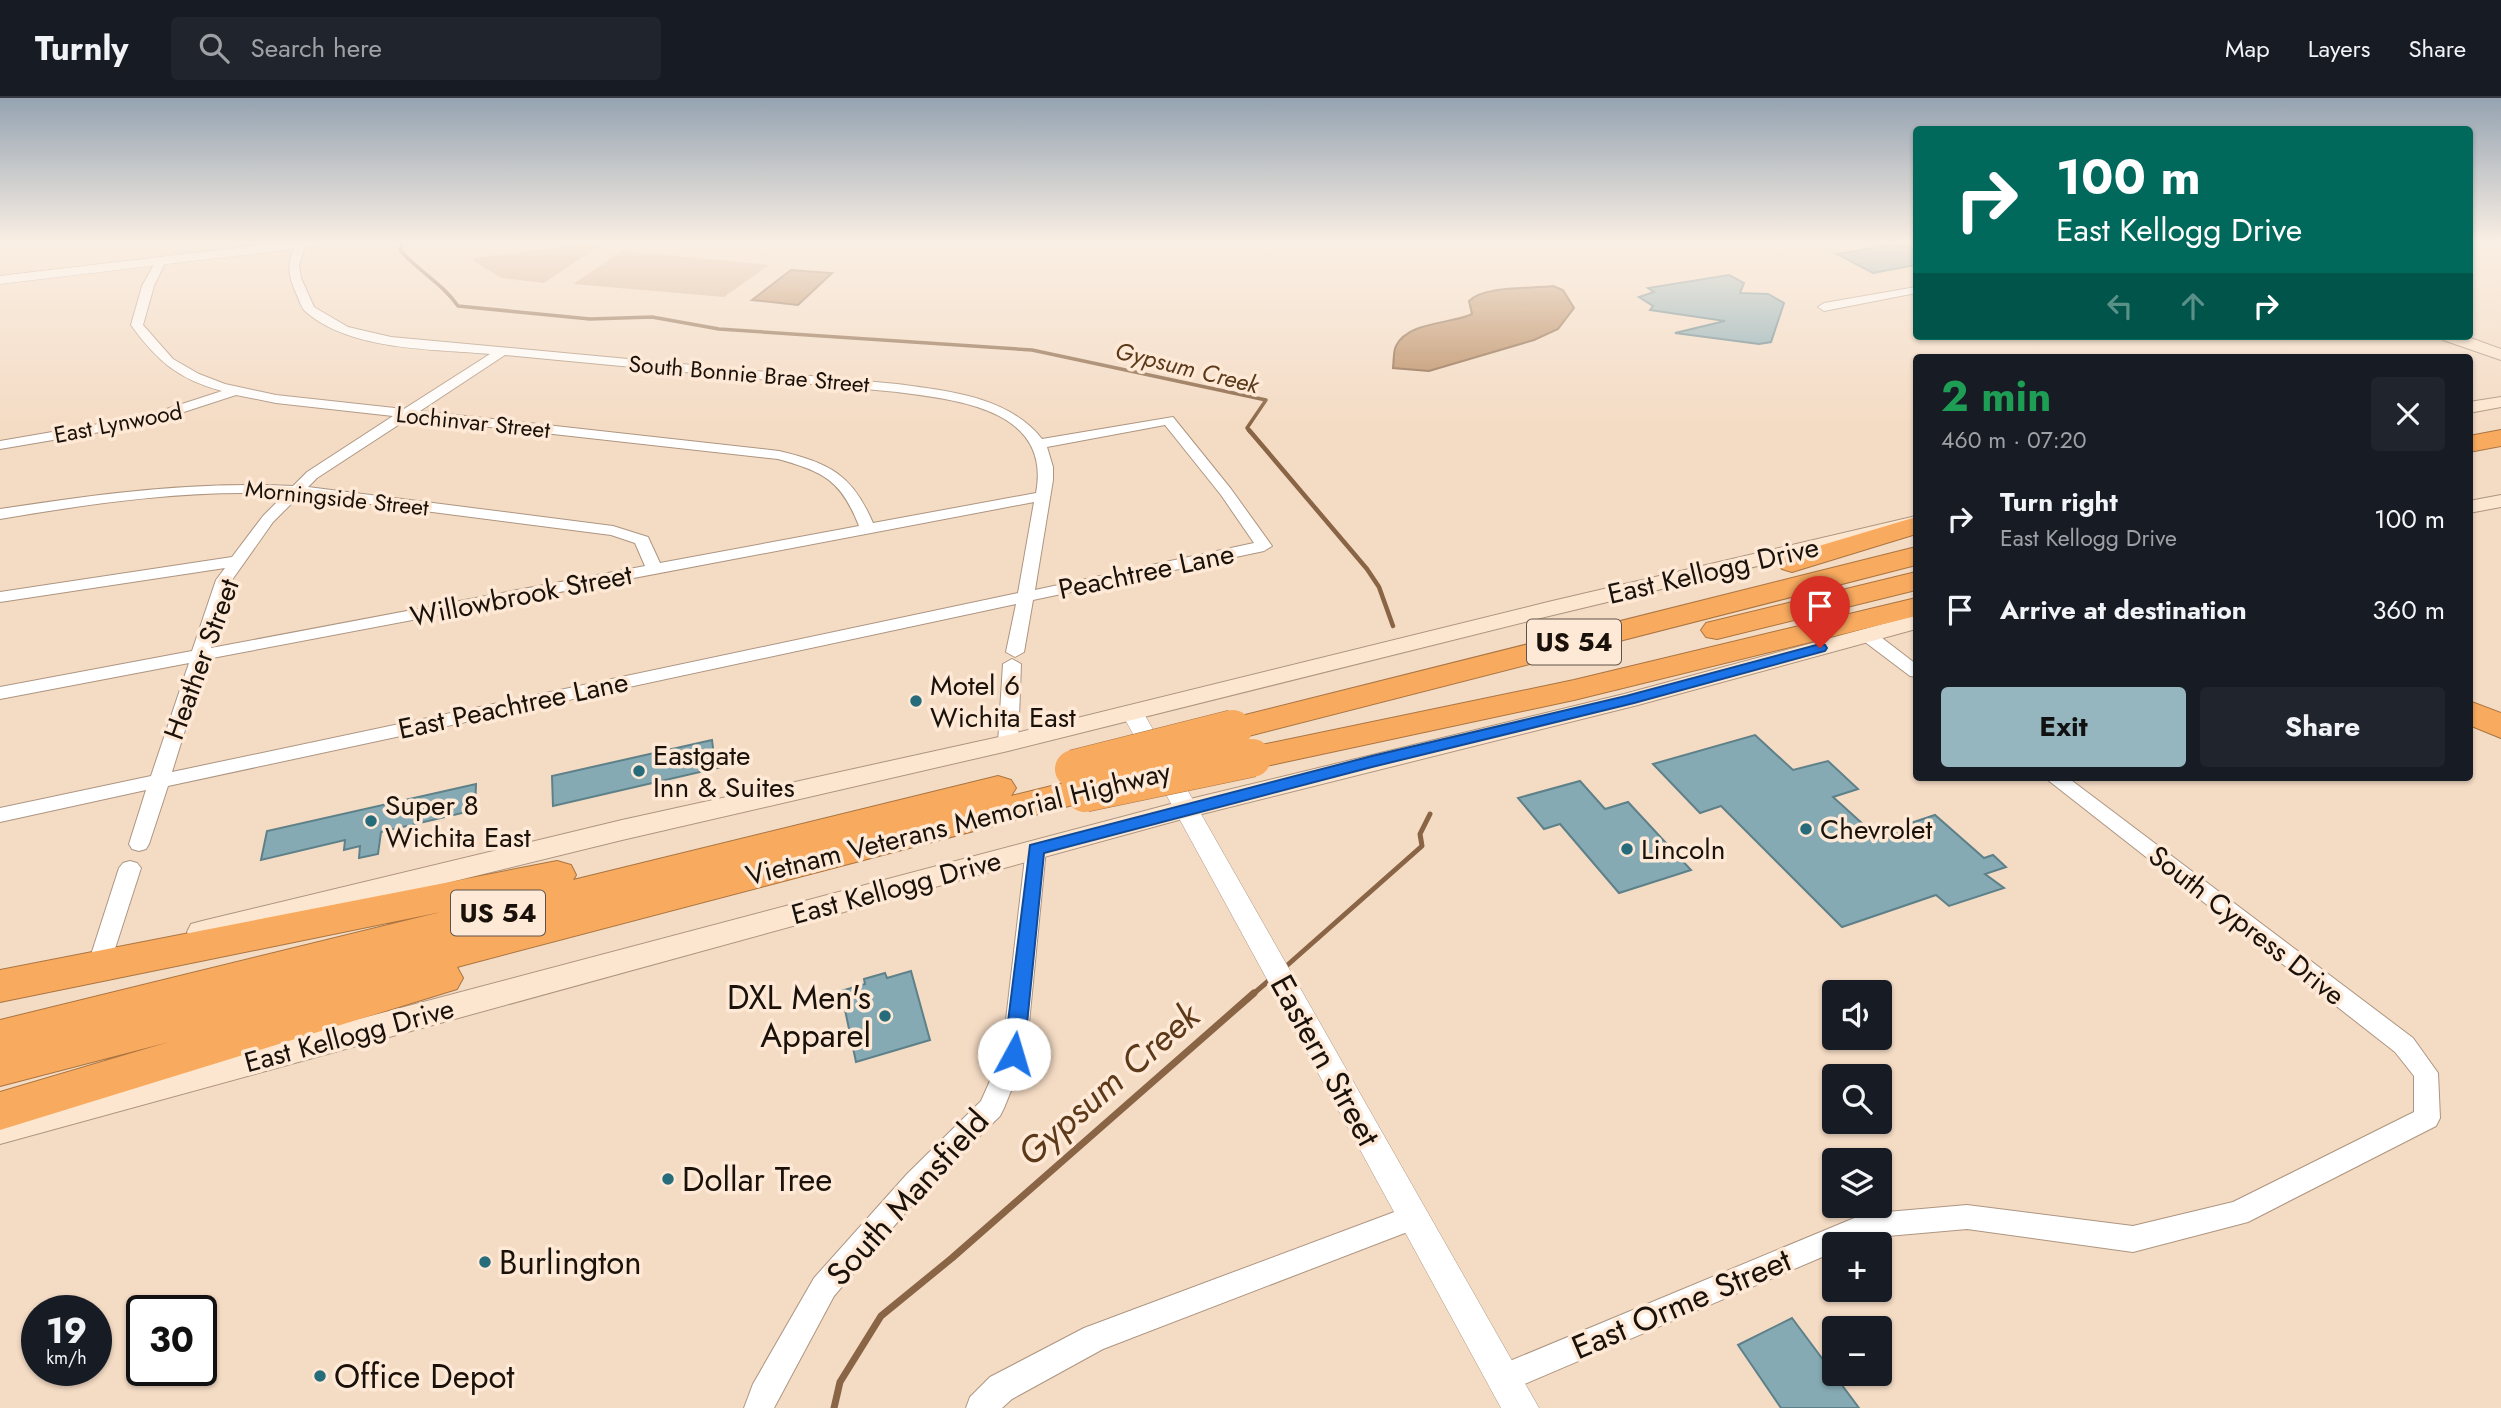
<!DOCTYPE html>
<meta charset="utf-8">
<style>
body{margin:0;font-family:Jost,sans-serif;background:#20242c;color:#f1f3f6;height:100vh;display:flex;flex-direction:column;font-size:26px;white-space:nowrap}
*{box-sizing:border-box;margin:0}
p{font-size:23px;color:#9ea1a6}
.icon{flex:none;width:38px;height:38px;fill:none;stroke:currentColor;stroke-width:2;stroke-linecap:round;stroke-linejoin:round}
.map{position:relative;flex:1;overflow:hidden}
.panel{position:absolute;left:1913px;top:256px;width:560px;height:427px;display:flex;flex-direction:column;background:#171b24;border-radius:7px;box-shadow:0 2px 5px #0004}
.panel>*{flex:none}
.banner{position:absolute;left:1913px;top:28px;width:560px;height:214px;border-radius:7px;box-shadow:0 2px 5px #0004;background:#00695c;color:#fff;overflow:hidden}
.controls{position:absolute;left:1822px;top:882px;display:grid;gap:14px}
.controls a{display:grid;place-items:center;width:70px;height:70px;border-radius:7px;background:#171b24;box-shadow:0 2px 5px #0004;font-size:35px}
.speed{position:absolute;left:21px;top:1197px;display:flex;gap:14px;font-size:35px;font-weight:700;text-align:center}
.speed>*{display:grid;place-content:center;width:91px;height:91px;border-radius:50%;background:#171b24;box-shadow:0 2px 5px #0004;line-height:1}
.speed small{font-size:18px;font-weight:400}
.speed .limit{border:4px solid #111;border-radius:10px;background:#fff;color:#111}
.pin{position:absolute;display:grid;place-items:center;width:60px;height:60px;color:#fff;margin:-72px -30px;border-radius:50% 50% 50% 0;rotate:-45deg;box-shadow:0 0 7px #0007}
.pin .icon{rotate:45deg}
.me{position:absolute;width:77px;margin:-38px;rotate:6deg;stroke-linejoin:round;filter:drop-shadow(0 0 5px #0008)}
.turn{display:flex;align-items:center;gap:24px;height:147px;padding:0 28px;font-size:32px}
.turn .icon{width:91px;height:91px;stroke-width:2.5}
.turn b{display:block;font-size:49px;line-height:60px}
.lanes{display:flex;align-items:center;height:66px;padding:0 28px;background:#0003;justify-content:center;gap:35px;direction:ltr}
.lanes .off{opacity:.35}
.round{display:grid;place-items:center;flex:none;width:74px;height:74px;border-radius:7px;background:#20242c}
.overview{display:flex;align-items:center;justify-content:space-between;height:119px;padding:0 28px}
h1{font-size:42px;font-weight:700;line-height:52px;color:#1e9e55}
.action{display:flex;gap:14px;margin-top:auto;padding:14px 28px}
.action a{flex:1;height:80px;border-radius:7px;background:#96b6bf;color:#111;font-size:28px;font-weight:700;line-height:80px;text-align:center}
.action a+a{background:#20242c;color:#f1f3f6}
ul{padding:0;list-style:none}
li{display:flex;align-items:center;gap:21px;height:91px;padding:0 28px}
li div{flex:1}
li b{display:block;font-size:26px}
li em{font-style:normal}
header{display:flex;align-items:center;gap:42px;box-sizing:border-box;height:98px;padding:0 35px;background:#171b24;border-bottom:2px solid #363941}
header strong{font-size:33px}
nav{display:flex;gap:38px;margin-inline-start:auto;font-size:24px}
.search{width:490px;height:63px;background:#20242c;display:flex;align-items:center;gap:18px;box-sizing:border-box;padding:0 24px;border-radius:7px;color:#9ea1a6;font-size:26px}
.map>svg:first-child{display:block}
</style>
<header>
<strong>Turnly</strong>
<div class="search"><svg class="icon" aria-label="search" viewBox="0 0 24 24"><circle cx="10" cy="10" r="6"/><path d="M15 15l6 6"/></svg>Search here</div>
<nav><a>Map</a><a>Layers</a><a>Share</a></nav>
</header>
<div class="map">
<svg width="2501" height="1310" viewBox="0 0 2501 1310">
<rect width="100%" height="100%" fill="#f4dbc4"/>
<!-- green -->
<g fill="#d5b090">
<path d="M 605,144 L 544,185 L 502,180 L 473,163 L 473,160 Z"/>
<path d="M 622,153 L 769,167 L 724,199 L 573,186 Z"/>
</g>
<!-- water -->
<g fill="#b8895e" stroke="#896545" stroke-width="2">
<path d="M 791,172 L 832,175 L 798,207 L 752,202 Z"/>
<path d="M 1553,188 L 1563,192 L 1574,210 L 1558,231 L 1534,242 L 1429,273 L 1393,270 C 1394,263 1393,254 1396,248 C 1408,223 1453,226 1472,216 L 1469,203 C 1485,187 1531,191 1553,188 Z"/>
</g>
<g fill="none" stroke-linecap="round" stroke-linejoin="round">
<!-- stream-far3 -->
<path stroke="#896545" stroke-width="3.5" d="M 402,144 L 400,152 C 418,173 442,185 458,208 L 590,221 L 652,219 L 719,231 L 1032,252 L 1266,302 L 1247,330 L 1250,334"/>
<!-- stream-far2 -->
<path stroke="#896545" stroke-width="4.5" d="M 1249,332 L 1367,471 L 1379,489 L 1393,528"/>
<!-- stream-far1 -->
<g stroke="#896545" stroke-width="5">
<path d="M 1283,871 L 1422,748 L 1420,736 L 1430,716"/>
<path d="M 1252,897 L 1273,879"/>
</g>
<!-- stream -->
<path stroke="#896545" stroke-width="7" d="M 834,1310 L 840,1284 L 881,1218 L 952,1160 L 1254,895"/>
</g>
<!-- building -->
<g fill="#86aab3" stroke="#5e8089" stroke-width="2">
<path d="M 1891,147 L 1897,149 L 1907,148 L 1916,152 L 1916,167 L 1873,175 L 1837,156 Z"/>
<path d="M 1729,177 L 1744,185 L 1740,195 L 1768,196 L 1784,205 L 1771,244 L 1759,246 L 1675,235 L 1725,223 L 1650,212 L 1653,208 L 1639,199 L 1654,194 L 1648,190 Z"/>
<path d="M 1755,637 L 1793,672 L 1828,663 L 1858,691 L 1833,699 L 1875,737 L 1935,717 L 1984,760 L 1993,757 L 2006,769 L 1985,776 L 2004,790 L 1949,808 L 1936,797 L 1842,829 L 1721,708 L 1700,715 L 1653,666 Z"/>
<path d="M 712,642 L 714,658 L 737,653 L 739,665 L 553,708 L 552,678 Z"/>
<path d="M 1580,683 L 1605,711 L 1628,704 L 1691,772 L 1619,795 L 1560,726 L 1544,731 L 1518,700 Z"/>
<path d="M 476,686 L 475,712 L 381,734 L 378,756 L 359,760 L 360,748 L 344,752 L 345,742 L 261,762 L 267,733 Z"/>
<path d="M 911,873 L 930,942 L 856,964 L 841,893 L 865,886 L 864,881 L 885,875 L 887,880 Z"/>
<path d="M 1792,1220 L 1859,1310 L 1781,1310 L 1738,1247 Z"/>
</g>
<g fill="none" stroke-linecap="round" stroke-linejoin="round">
<!-- minor casing -->
<g stroke="#ad9580" stroke-width="2">
<g id="minor">
<path d="M 297,144 L 306,146 L 299,167 L 301,180 L 314,209 L 348,229 L 391,239 L 897,286 C 948,293 1008,298 1042,341 L 1173,319 L 1231,391 L 1272,448 L 1264,453 L 1033,502 L 1024,554 L 1015,559 L 1006,554 L 1016,506 L 168,688 L 149,746 L 146,751 L 139,753 L 132,751 L 129,746 L 146,692 L 0,724 L 0,710 L 151,678 L 189,565 L 0,601 L 0,589 L 192,553 L 216,482 L 225,470 L 0,504 L 0,494 L 232,459 L 263,418 L 285,396 C 188,391 95,405 0,421 L 0,411 C 98,396 194,383 293,388 L 307,374 L 393,318 L 276,305 L 236,297 L 147,326 L 0,351 L 0,343 L 145,318 L 222,293 C 178,281 157,263 131,227 L 142,188 L 157,161 L 166,163 L 154,188 L 143,227 L 173,261 L 199,276 L 225,286 L 276,297 L 404,311 L 490,256 C 434,251 351,253 306,214 C 301,210 299,201 296,195 C 287,175 287,164 297,144 ZM 505,257 L 897,294 C 957,302 1052,311 1036,395 L 873,425 C 852,376 829,365 779,353 L 420,313 ZM 409,320 L 778,361 C 824,374 841,382 859,428 L 660,465 L 648,439 L 613,428 L 308,389 L 317,380 ZM 1165,327 L 1221,397 L 1254,445 L 1035,492 L 1053,382 L 1053,369 L 1047,349 ZM 300,397 L 611,437 L 635,445 L 645,468 L 211,550 L 232,482 L 273,424 ZM 1034,404 L 1018,495 L 172,674 L 207,561 Z"/>
<path d="M 1916,189 L 1916,195 L 1824,213 L 1818,209 L 1824,205 Z"/>
<path d="M 1867,532 L 1873,533 L 1916,566 L 1916,579 L 1910,578 L 1861,541 L 1858,537 Z"/>
<path d="M 1012,561 L 1021,566 L 1018,645 L 1015,649 L 1001,649 L 998,645 L 1003,566 Z"/>
<path d="M 2044,679 L 2067,679 L 2413,940 L 2438,975 L 2440,1020 L 2436,1028 L 2248,1124 L 2133,1154 L 1967,1131 L 1865,1140 L 1851,1146 L 1834,1146 L 1834,1154 L 1515,1290 L 1504,1295 L 1493,1290 L 1489,1280 L 1493,1270 L 1864,1116 L 1967,1107 L 2133,1128 L 2233,1104 L 2414,1014 L 2414,978 L 2395,954 Z"/>
<path d="M 1036,744 L 1043,746 L 1046,751 L 1026,956 L 1004,1010 L 1000,1018 L 925,1092 L 834,1198 L 774,1310 L 744,1310 L 753,1286 L 814,1180 L 907,1076 L 981,1003 L 1002,956 L 1026,751 L 1029,746 Z"/>
<path d="M 130,763 L 137,765 L 141,770 L 112,860 L 109,866 L 101,869 L 93,866 L 90,860 L 119,770 L 123,765 Z"/>
<path d="M 1413,1107 L 1423,1110 L 1427,1119 L 1423,1128 L 1103,1251 L 1012,1301 L 1002,1310 L 966,1310 L 970,1299 L 990,1279 L 1084,1230 Z"/>
</g>
</g>
<!-- tertiary casing -->
<g stroke="#ad9580" stroke-width="1">
<g id="tertiary">
<path d="M 286,144 L 325,144 L 319,148 L 0,186 L 0,178 Z"/>
<path d="M 1132,607 L 1140,609 L 1143,614 L 1539,1310 L 1501,1310 L 1121,614 L 1124,609 Z"/>
</g>
</g>
<!-- secondary casing -->
<g stroke="#ad9580" stroke-width="2">
<g id="secondary">
<path d="M 2441,238 L 2465,238 L 2501,251 L 2501,262 L 2443,242 Z"/>
<path d="M 2501,299 L 2501,309 L 2469,315 L 2469,304 Z"/>
<path d="M 2501,397 L 2501,409 L 2469,415 L 2469,403 Z"/>
<path d="M 1916,418 L 1916,430 L 1549,518 L 1008,653 L 622,742 L 202,845 L 191,842 L 187,834 L 191,826 L 202,823 L 622,722 L 1008,637 L 1548,504 Z"/>
<path d="M 1916,517 L 1916,531 L 1638,607 L 1186,720 L 0,1046 L 0,1016 L 1186,702 L 1624,596 Z"/>
</g>
</g>
<!-- motorway casing -->
<g stroke="#aa7541" stroke-width="2">
<g id="motorway">
<path d="M 2501,332 L 2501,348 L 2469,354 L 2469,338 Z"/>
<path d="M 1916,419 L 1916,436 L 1792,474 L 1782,471 L 1777,465 L 1782,459 Z"/>
<path d="M 1916,449 L 1916,467 L 1233,642 L 1221,639 L 1216,631 L 1221,623 L 1233,620 Z"/>
<path d="M 1916,474 L 1916,492 L 1717,541 L 1706,539 L 1701,532 L 1706,525 Z"/>
<path d="M 1916,500 L 1916,518 L 1574,602 L 1252,671 L 1240,668 L 1234,660 L 1240,652 L 1252,649 L 1574,582 Z"/>
<path d="M 2469,603 L 2501,615 L 2501,640 L 2469,627 Z"/>
<path d="M 998,678 L 1011,682 L 1016,690 L 1011,698 L 1084,680 L 1097,684 L 1102,692 L 1097,700 L 1084,704 L 457,869 L 463,880 L 457,891 L 0,1032 L 0,994 L 169,944 L 0,988 L 0,922 L 441,814 L 0,904 L 0,872 L 557,763 L 571,767 L 576,777 L 573,782 Z"/>
</g>
</g>
<!-- minor -->
<use href="#minor" fill="#fff" fill-rule="evenodd"/>
<!-- tertiary -->
<use href="#tertiary" fill="#fff" fill-rule="evenodd"/>
<!-- secondary -->
<use href="#secondary" fill="#fde6cf" fill-rule="evenodd"/>
<!-- motorway -->
<use href="#motorway" fill="#f8aa5f" fill-rule="evenodd"/>
<!-- motorway-bridge casing -->
<g stroke="#aa7541" stroke-width="39" stroke-linecap="butt">
<g id="motorway-bridge">
<path d="M 1074,671 L 1233,631"/>
<path d="M 1085,695 L 1252,660"/>
</g>
</g>
<!-- motorway-bridge -->
<use href="#motorway-bridge" stroke="#f8aa5f" stroke-width="38"/>
</g>
<!-- sky -->
<linearGradient id="sky" x2="0" y2="1"><stop stop-color="#95a3b1"/><stop offset="0.44" stop-color="#faefe4"/><stop offset="1" stop-color="#faefe4" stop-opacity="0"/></linearGradient>
<rect width="2501" height="328" fill="url(#sky)"/>
<!-- route -->
<path fill="#1a73e8" stroke="#114b97" stroke-width="2" d="M 1820,546 L 1825,547 L 1827,550 L 1825,553 L 1634,605 L 1372,669 L 1044,755 L 1024,956 L 1021,962 L 1014,964 L 1007,962 L 1004,956 L 1030,747 L 1372,658 L 1626,598 Z"/>
<!-- markers -->
<g fill="#276c7b" stroke="#fee9d7" stroke-width="2.5">
<circle cx="916" cy="603" r="7"/>
<circle cx="639" cy="673" r="7"/>
<circle cx="371" cy="723" r="7"/>
<circle cx="1806" cy="731" r="7"/>
<circle cx="1627" cy="751" r="7"/>
<circle cx="885" cy="918" r="7"/>
<circle cx="668" cy="1081" r="7"/>
<circle cx="485" cy="1164" r="7"/>
<circle cx="320" cy="1278" r="7"/>
</g>
<g text-anchor="middle" stroke-width="7" stroke-linejoin="round" paint-order="stroke">
<!-- far-street labels -->
<g font-size="23" fill="#1a120a" stroke="#fee9d7">
<text transform="translate(749 276) rotate(5)" y="8">South Bonnie Brae Street</text>
<text transform="translate(473 324) rotate(6)" y="8">Lochinvar Street</text>
<text transform="translate(118 325) rotate(-11)" y="8">East Lynwood</text>
<text transform="translate(337 400) rotate(6)" y="8">Morningside Street</text>
</g>
<!-- far-water labels -->
<g font-size="24" font-style="italic" fill="#5c3a19" stroke="#fee9d7">
<text transform="translate(1187 270) rotate(14)" y="8">Gypsum Creek</text>
</g>
<!-- shield labels -->
<g fill="#fee9d7" stroke="#5e5248" stroke-width="2">
<rect x="1527" y="521.5" width="94" height="45" rx="5"/>
<rect x="451" y="792.5" width="94" height="45" rx="5"/>
</g>
<g font-size="26" font-weight="bold" fill="#1a120a">
<text x="1574" y="553">US 54</text>
<text x="498" y="824">US 54</text>
</g>
<!-- street labels -->
<g font-size="28" fill="#1a120a" stroke="#fee9d7">
<text transform="translate(1713 472) rotate(-13)" y="10">East Kellogg Drive</text>
<text transform="translate(1146 473) rotate(-12)" y="10">Peachtree Lane</text>
<text transform="translate(521 497) rotate(-11)" y="10">Willowbrook Street</text>
<text transform="translate(201 561) rotate(-70)" y="10">Heather Street</text>
<text transform="translate(513 607) rotate(-12)" y="10">East Peachtree Lane</text>
<text transform="translate(958 725) rotate(-14)" y="10">Vietnam Veterans Memorial Highway</text>
<text transform="translate(896 789) rotate(-15)" y="10">East Kellogg Drive</text>
<text transform="translate(2247 827) rotate(38)" y="10">South Cypress Drive</text>
<text transform="translate(349 937) rotate(-15)" y="10">East Kellogg Drive</text>
</g>
<!-- poi labels -->
<g font-size="28" fill="#1a120a" stroke="#fee9d7" text-anchor="start">
<text x="930" y="597">Motel 6<tspan x="930" dy="32">Wichita East</tspan></text>
<text x="653" y="667">Eastgate<tspan x="653" dy="32">Inn &amp; Suites</tspan></text>
<text x="385" y="717">Super 8<tspan x="385" dy="32">Wichita East</tspan></text>
<text x="1820" y="741">Chevrolet</text>
<text x="1641" y="761">Lincoln</text>
</g>
<!-- near-poi labels -->
<g font-size="33" fill="#1a120a" stroke="#fee9d7" text-anchor="start">
<text x="871" y="911" text-anchor="end">DXL Men's<tspan x="871" dy="38">Apparel</tspan></text>
<text x="682" y="1093">Dollar Tree</text>
<text x="499" y="1176">Burlington</text>
<text x="334" y="1290">Office Depot</text>
</g>
<!-- near-street labels -->
<g font-size="33" fill="#1a120a" stroke="#fee9d7">
<text transform="translate(1326 962) rotate(61)" y="12">Eastern Street</text>
<text transform="translate(907 1099) rotate(-48)" y="12">South Mansfield</text>
<text transform="translate(1681 1205) rotate(-23)" y="12">East Orme Street</text>
</g>
<!-- near-water labels -->
<g font-size="37" font-style="italic" fill="#5c3a19" stroke="#fee9d7">
<text transform="translate(1108 986) rotate(-41)" y="13">Gypsum Creek</text>
</g>
</g>
</svg>
<div class="controls">
<a><svg class="icon" aria-label="sound" viewBox="0 0 24 24"><path d="M4 9h4l5-4v14l-5-4H4zM17 9q2 3 0 6"/></svg></a>
<a><svg class="icon" aria-label="search" viewBox="0 0 24 24"><circle cx="10" cy="10" r="6"/><path d="M15 15l6 6"/></svg></a>
<a><svg class="icon" aria-label="layers" viewBox="0 0 24 24"><path d="M12 4l9 5-9 5-9-5zM3 14l9 5 9-5"/></svg></a>
<a>+</a>
<a>−</a>
</div>
<div class="speed"><div>19<small>km/h</small></div><div class="limit">30</div></div>
<div class="pin" style="left:1820px;top:550px;background:#d93025"><svg class="icon" aria-label="arrive" viewBox="0 0 24 24"><path d="M6 21V4h12l-3 4 3 4H6"/></svg></div>
<svg class="me" style="left:1014px;top:956px" viewBox="-20 -20 40 40"><circle r="19" fill="#fff"/><path d="M0-13L10 11 0 6-10 11z" fill="#1a73e8"/></svg>
<div class="banner">
<div class="turn"><svg class="icon" aria-label="right" viewBox="0 0 24 24"><path d="M7 20v-9h11M14 6l5 5-5 5"/></svg><div><b>100 m</b>East Kellogg Drive</div></div>
<div class="lanes"><svg class="icon off" aria-label="left" viewBox="0 0 24 24"><path d="M17 20v-9H6M10 6l-5 5 5 5"/></svg><svg class="icon off" aria-label="ahead" viewBox="0 0 24 24"><path d="M12 20V5M6 11l6-6 6 6"/></svg><svg class="icon" aria-label="right" viewBox="0 0 24 24"><path d="M7 20v-9h11M14 6l5 5-5 5"/></svg></div>
</div>
<section class="panel">
<div class="overview"><div><h1>2 min</h1><p>460 m · 07:20</p></div><a class="round"><svg class="icon" aria-label="close" viewBox="0 0 24 24"><path d="M6 6l12 12M18 6L6 18"/></svg></a></div>
<ul>
<li><svg class="icon" aria-label="right" viewBox="0 0 24 24"><path d="M7 20v-9h11M14 6l5 5-5 5"/></svg><div><b>Turn right</b><p>East Kellogg Drive</p></div><em>100 m</em></li>
<li><svg class="icon" aria-label="arrive" viewBox="0 0 24 24"><path d="M6 21V4h12l-3 4 3 4H6"/></svg><div><b>Arrive at destination</b></div><em>360 m</em></li>
</ul>
<div class="action"><a>Exit</a><a>Share</a></div>
</section>
</div>
